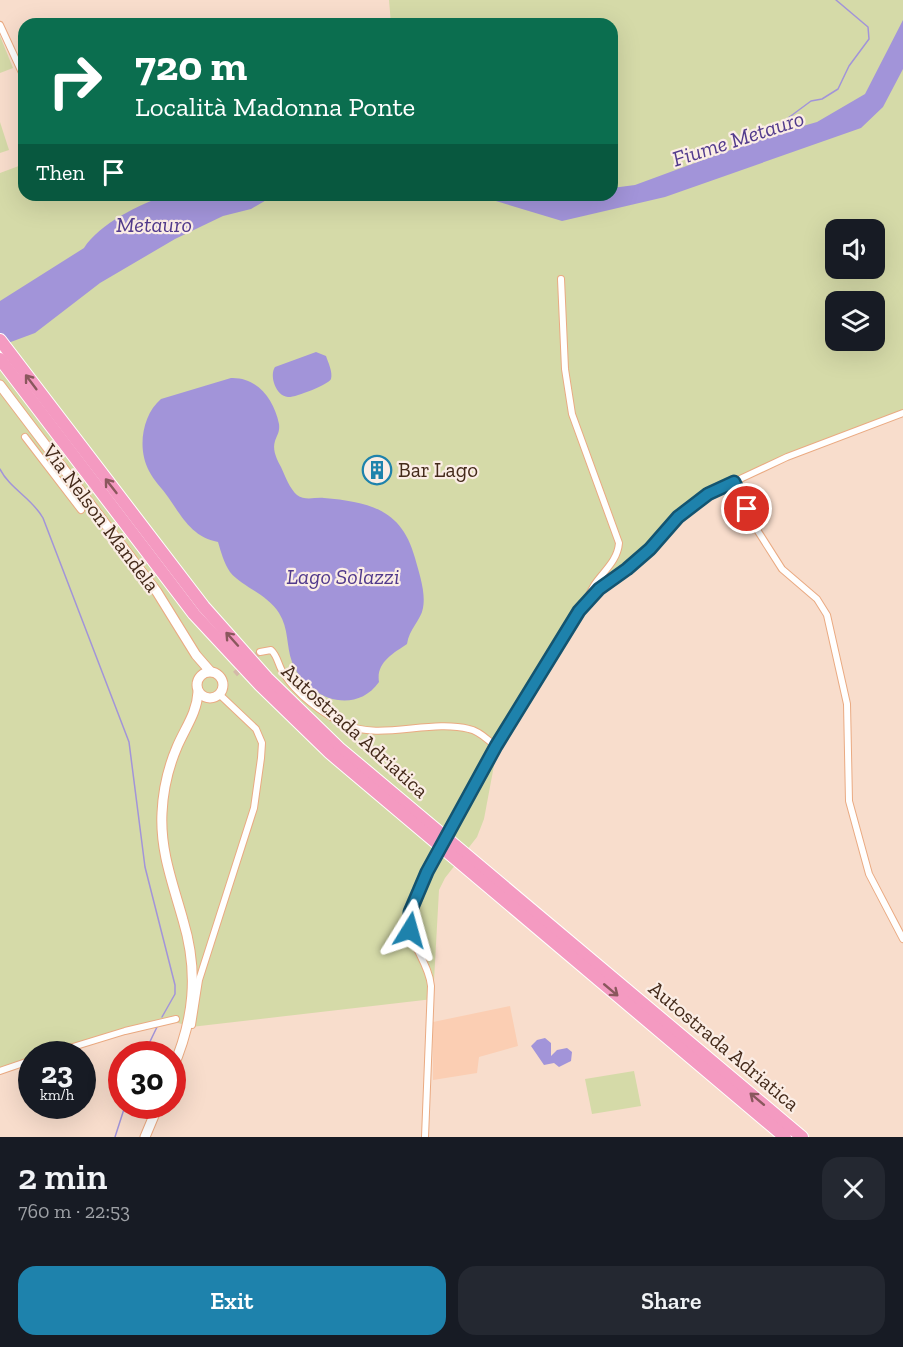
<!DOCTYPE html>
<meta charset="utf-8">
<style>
body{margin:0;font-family:"Zilla Slab",serif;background:#242831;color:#f1f3f6;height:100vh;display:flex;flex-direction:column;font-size:22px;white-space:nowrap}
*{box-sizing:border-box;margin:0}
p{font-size:20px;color:#9ea1a6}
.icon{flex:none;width:33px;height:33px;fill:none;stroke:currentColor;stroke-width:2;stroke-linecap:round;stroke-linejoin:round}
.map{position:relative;height:1137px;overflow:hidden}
.details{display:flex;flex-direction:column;background:#171b24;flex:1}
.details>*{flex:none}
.guide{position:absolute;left:18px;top:18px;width:600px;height:183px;border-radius:18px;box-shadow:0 6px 24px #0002;background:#0b6e4f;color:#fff;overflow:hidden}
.controls{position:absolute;left:825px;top:219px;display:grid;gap:12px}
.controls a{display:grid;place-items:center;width:60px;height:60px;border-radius:12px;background:#171b24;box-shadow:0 6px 24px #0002;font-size:30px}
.speed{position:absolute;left:18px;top:1041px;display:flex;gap:12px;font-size:30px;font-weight:700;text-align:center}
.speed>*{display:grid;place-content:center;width:78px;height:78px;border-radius:50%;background:#171b24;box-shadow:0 6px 24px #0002;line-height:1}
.speed small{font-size:15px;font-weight:400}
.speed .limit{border:9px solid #d22;background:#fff;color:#111}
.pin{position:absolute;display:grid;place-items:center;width:51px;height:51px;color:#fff;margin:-26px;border:3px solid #fff;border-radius:50%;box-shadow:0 2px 6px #0007}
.me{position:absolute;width:66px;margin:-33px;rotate:8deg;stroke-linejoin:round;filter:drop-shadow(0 0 4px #0008)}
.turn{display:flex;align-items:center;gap:21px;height:126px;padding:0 18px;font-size:27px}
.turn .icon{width:78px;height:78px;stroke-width:2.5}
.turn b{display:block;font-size:42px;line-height:51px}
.then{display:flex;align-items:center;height:57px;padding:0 18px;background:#0003;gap:12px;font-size:22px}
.round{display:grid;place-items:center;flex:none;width:63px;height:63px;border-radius:18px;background:#242831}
.overview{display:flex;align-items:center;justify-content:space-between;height:102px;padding:0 18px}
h1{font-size:36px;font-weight:600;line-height:45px}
.primary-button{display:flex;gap:12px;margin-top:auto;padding:12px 18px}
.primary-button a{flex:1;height:69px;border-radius:18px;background:#1e82ac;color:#fff;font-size:24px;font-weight:600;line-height:69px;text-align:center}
.primary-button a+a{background:#242831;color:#f1f3f6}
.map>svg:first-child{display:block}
</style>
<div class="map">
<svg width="903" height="1137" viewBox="0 0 903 1137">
<rect width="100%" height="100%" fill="#f8ddcc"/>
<!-- built -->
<path fill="#fbceb3" d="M 510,1006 L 518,1046 L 479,1057 L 477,1073 L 433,1080 L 433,1022 Z"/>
<!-- green -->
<g fill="#d5daa8" fill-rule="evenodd">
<path d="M 389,0 L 903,0 L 903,414 L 827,442 L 705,494 L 652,547 L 582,605 L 498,744 L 484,819 L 477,837 L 445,878 L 439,890 L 433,999 L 191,1027 L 172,1021 L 50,1054 L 32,1054 L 31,1061 L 0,1071 L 0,173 L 24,164 L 24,195 L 612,195 L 612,24 L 391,24 ZM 836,230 L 874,230 L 874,268 L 836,268 ZM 836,302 L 874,302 L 874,340 L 836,340 Z"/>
<path d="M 0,36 L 13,68 L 0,73 Z"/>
<path d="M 0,122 L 9,150 L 0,153 Z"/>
<path d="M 634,1071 L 641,1106 L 592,1114 L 585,1079 Z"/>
</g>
<!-- water -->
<g fill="#a294d9">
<path d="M 903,20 L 903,69 L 883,107 L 861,128 L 665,197 L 562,221 L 476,195 L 612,195 L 612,188 L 635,185 L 768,136 L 817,122 L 865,94 Z"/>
<path d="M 168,195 L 275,195 L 251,209 L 223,216 L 175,239 L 100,283 L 35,333 L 0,346 L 0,301 L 84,248 C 99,224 141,203 168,195 Z"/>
<path d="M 316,352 L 326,356 C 328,362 333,372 331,379 C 328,385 294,398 288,397 C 276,396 269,376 275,367 Z"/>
<path d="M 231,378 C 257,377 274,399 279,424 C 280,432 277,435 275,441 C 272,450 277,460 281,467 C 285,476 290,489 297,495 C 305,501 315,497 324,498 C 369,502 402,509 415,558 C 419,573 426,592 423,608 C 421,620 409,629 407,644 C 392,654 376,663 379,682 C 354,717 306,698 292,662 C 286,645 289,629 279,613 C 266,593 242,587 230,572 C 224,563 221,552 218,542 C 192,537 182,517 168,497 C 162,488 154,481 149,471 C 137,449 142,415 161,399 Z"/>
<path d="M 545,1038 L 551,1043 L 551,1056 L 557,1050 L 567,1048 L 572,1052 L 571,1061 L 559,1067 L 554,1063 L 544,1065 L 531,1046 L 537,1040 Z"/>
</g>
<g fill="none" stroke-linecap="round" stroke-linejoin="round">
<!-- stream -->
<g stroke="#a294d9" stroke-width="1.5">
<path d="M 772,136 L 784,121 L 811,101 L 822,99 L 838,89 L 849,66 L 869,39 L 868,27 L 836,0"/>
<path d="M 0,469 C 10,489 32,498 43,518 L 129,742 L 145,867 L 175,985 L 175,994 L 162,1017"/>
<path d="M 144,1054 L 157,1027"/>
<path d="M 115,1137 L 125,1106"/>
</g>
<!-- minor-tunnel -->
<path stroke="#d4b9a8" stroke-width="6" stroke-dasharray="6 3" stroke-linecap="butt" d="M 235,674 L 260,652"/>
<!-- minor casing -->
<g stroke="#eaaa82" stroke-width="8">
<g id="minor">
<path d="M 0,25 L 24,77"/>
<path d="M 561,279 L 565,369 L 572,414 L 619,543 C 617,567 593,577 588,599"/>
<path d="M 25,437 L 81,510"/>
<path d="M 734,482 L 754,525 L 782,569 L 817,599 L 827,615 L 847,704 L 849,801 L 869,874 L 903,939"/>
<path d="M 260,652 L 271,650 C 278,656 278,666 284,674 C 297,695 322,713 344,724 C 379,741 430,719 469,729 C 480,731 487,740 496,746"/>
<path d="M 457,815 L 501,738 L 579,611 L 599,589 L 627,569 L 678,517 L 708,494 L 787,457 L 903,413"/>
<path d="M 192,1025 L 199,980 L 254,808 L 261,758 L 262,743 L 256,729 L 219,694"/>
<path d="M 50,1054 L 125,1031 L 176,1019"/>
<path d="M 0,1071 L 32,1060"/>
<path d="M 425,1137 L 431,986 C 429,962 408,943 409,920 C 409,904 421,886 427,871"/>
</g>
</g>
<!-- secondary casing -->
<g stroke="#eaaa82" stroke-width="11">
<g id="secondary">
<path d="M 0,385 L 157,592 L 196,655 L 210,671"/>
<circle cx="210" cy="685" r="13"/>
<path d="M 172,1070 C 194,1020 199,973 183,920 C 173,884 160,851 162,813 C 163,790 168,768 177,747 C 185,728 197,713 198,692"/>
<path d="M 145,1137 L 158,1106"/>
</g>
</g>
<!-- motorway casing -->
<g stroke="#fff" stroke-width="14">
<g id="motorway">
<path d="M 0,340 L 204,607 L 267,678 L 339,748 L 802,1137"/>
<path d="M 0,359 L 194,614 L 260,685 L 330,753 L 785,1137"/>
</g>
</g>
<!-- minor -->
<use href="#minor" stroke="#fff" stroke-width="6"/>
<!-- secondary -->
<use href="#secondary" stroke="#fff" stroke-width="9"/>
<!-- motorway -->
<use href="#motorway" stroke="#f49ac1" stroke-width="12"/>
<!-- minor-bridge casing -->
<g stroke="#eaaa82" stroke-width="8" stroke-linecap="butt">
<path id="minor-bridge" d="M 427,871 L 457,815"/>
</g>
<!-- minor-bridge -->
<use href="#minor-bridge" stroke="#fff" stroke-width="6"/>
</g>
<!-- one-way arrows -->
<defs><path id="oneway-shaft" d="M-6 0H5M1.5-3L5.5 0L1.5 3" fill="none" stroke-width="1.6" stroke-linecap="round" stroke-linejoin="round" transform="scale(1.5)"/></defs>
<g stroke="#8a575d">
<use href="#oneway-shaft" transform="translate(31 382) rotate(-127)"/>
<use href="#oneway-shaft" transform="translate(111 486) rotate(-128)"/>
<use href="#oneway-shaft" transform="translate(232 639) rotate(-132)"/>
<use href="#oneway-shaft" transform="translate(611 990) rotate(40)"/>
<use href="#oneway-shaft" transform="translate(757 1099) rotate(-140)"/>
</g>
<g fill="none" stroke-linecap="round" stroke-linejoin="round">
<!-- route casing -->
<g stroke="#145470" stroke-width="15">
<path id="route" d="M 410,930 L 410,912 L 427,872 L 496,746 L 579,611 L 599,589 L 627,569 L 650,549 L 678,517 L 708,494 L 734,482 L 747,509"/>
</g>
<!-- route -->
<use href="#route" stroke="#1e82ac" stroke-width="10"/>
</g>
<!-- icons -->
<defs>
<g id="building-ring" transform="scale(1.5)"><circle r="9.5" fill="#fbede5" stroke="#1e82ac" stroke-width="1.5"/><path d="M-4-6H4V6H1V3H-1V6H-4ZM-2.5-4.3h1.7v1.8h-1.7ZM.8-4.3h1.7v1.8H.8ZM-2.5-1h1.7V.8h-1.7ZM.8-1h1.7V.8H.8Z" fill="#1e82ac"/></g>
</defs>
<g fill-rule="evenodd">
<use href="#building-ring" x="377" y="470"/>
</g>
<g text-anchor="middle" stroke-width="4.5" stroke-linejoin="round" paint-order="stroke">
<!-- poi labels -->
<g font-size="21" fill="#442a1a" stroke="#fbede5" text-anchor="start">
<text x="398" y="477">Bar Lago</text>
</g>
<!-- street labels -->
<g font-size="21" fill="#442a1a" stroke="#fbede5">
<text transform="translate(101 518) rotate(53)" y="7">Via Nelson Mandela</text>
<text transform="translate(355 731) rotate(42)" y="7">Autostrada Adriatica</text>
<text transform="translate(724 1046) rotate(40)" y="7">Autostrada Adriatica</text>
</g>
<!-- water labels -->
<g font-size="22" font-style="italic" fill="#513a8c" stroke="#fbede5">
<text transform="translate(738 138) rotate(-18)" y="8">Fiume Metauro</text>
<text x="154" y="232">Metauro</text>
<text x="343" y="584">Lago Solazzi</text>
</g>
</g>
</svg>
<div class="controls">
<a><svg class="icon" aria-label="sound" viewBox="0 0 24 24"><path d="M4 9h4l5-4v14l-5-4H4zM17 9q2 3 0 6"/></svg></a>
<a><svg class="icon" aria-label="layers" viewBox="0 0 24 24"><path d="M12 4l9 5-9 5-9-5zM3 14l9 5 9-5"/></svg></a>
</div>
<div class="speed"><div>23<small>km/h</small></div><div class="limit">30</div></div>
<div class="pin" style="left:747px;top:509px;background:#d93025"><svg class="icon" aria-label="arrive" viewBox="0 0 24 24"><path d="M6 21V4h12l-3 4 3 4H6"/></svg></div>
<svg class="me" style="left:410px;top:930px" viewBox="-20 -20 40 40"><path d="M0-17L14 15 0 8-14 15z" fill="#1e82ac" stroke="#fff" stroke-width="4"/></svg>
<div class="guide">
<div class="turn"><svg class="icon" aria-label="right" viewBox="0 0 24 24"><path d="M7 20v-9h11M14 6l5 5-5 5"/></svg><div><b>720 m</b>Località Madonna Ponte</div></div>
<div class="then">Then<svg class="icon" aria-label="arrive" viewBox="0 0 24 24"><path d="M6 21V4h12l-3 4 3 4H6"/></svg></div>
</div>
</div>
<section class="details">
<div class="overview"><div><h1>2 min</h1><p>760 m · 22:53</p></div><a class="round"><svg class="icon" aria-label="close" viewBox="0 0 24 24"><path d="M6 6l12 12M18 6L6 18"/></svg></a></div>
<div class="primary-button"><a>Exit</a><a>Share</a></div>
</section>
